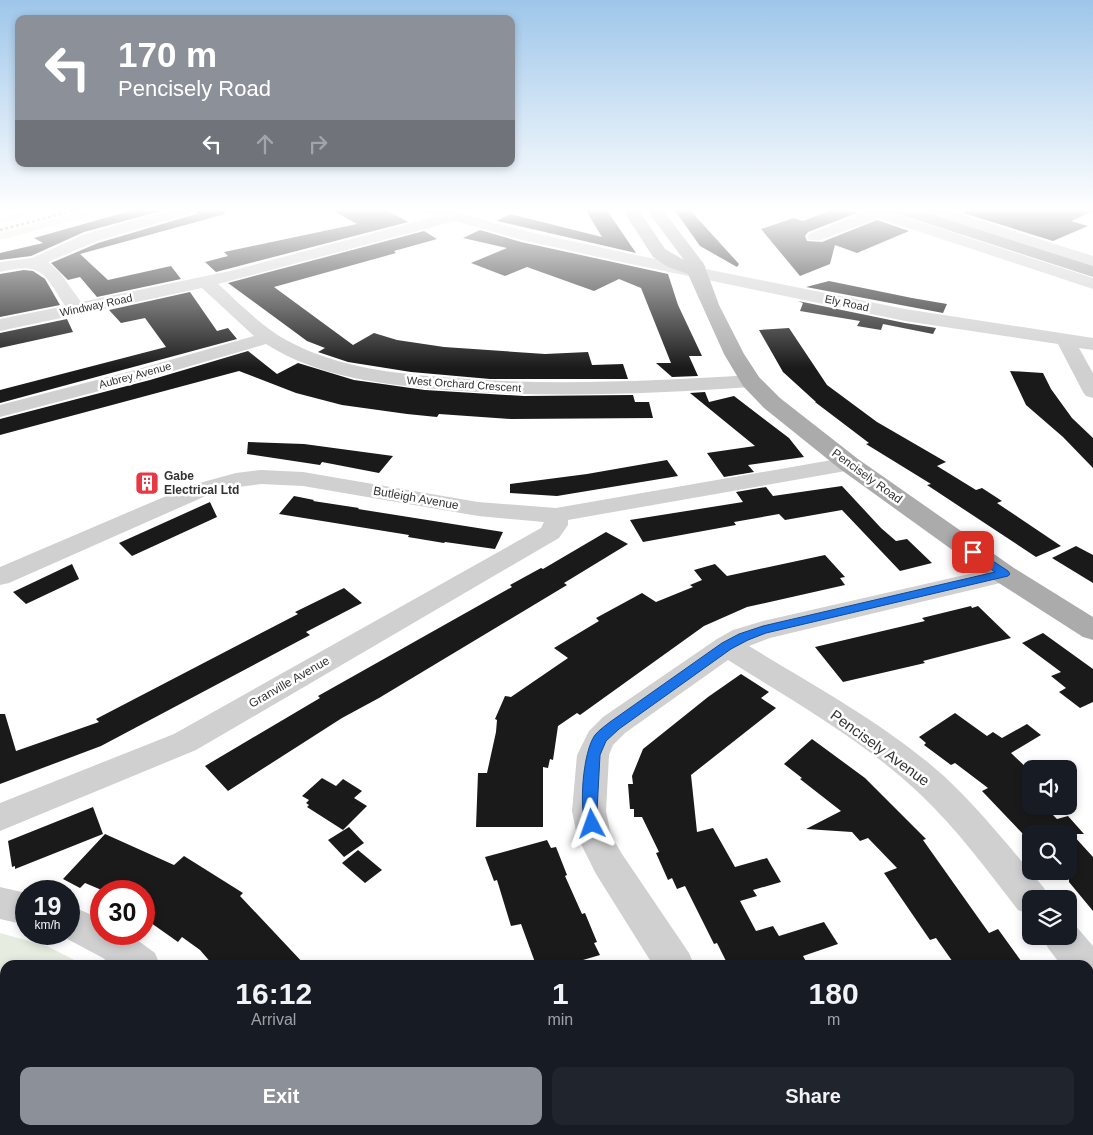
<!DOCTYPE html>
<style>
body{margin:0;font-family:Helvetica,sans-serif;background:#20242c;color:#f1f3f6;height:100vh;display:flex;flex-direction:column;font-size:19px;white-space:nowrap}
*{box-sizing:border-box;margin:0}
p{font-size:16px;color:#9ea1a6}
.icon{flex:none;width:28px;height:28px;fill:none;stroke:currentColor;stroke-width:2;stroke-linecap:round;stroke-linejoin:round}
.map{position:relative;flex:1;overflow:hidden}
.drawer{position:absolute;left:0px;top:960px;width:1094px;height:175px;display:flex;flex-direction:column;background:#171b24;border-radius:15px 15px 0 0;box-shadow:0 2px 8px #0003}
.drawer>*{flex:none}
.banner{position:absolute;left:15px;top:15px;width:500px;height:152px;border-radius:10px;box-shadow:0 2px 8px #0003;background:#8c9099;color:#fff;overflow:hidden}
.fabs{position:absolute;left:1022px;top:760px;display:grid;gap:10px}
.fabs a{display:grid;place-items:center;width:55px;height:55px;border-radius:10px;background:#171b24;box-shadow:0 2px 8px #0003;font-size:25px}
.speed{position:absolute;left:15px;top:880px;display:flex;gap:10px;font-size:25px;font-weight:700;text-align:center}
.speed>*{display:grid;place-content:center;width:65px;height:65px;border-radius:50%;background:#171b24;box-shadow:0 2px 8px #0003;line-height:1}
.speed small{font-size:12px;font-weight:400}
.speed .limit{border:8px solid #d22;background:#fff;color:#111}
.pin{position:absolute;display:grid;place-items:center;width:42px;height:42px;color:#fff;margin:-21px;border-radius:10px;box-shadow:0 2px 8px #0006}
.me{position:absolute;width:55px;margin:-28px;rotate:356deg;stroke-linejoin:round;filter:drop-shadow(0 0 4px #0008)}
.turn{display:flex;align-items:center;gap:18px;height:105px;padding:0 20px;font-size:22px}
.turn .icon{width:65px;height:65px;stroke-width:2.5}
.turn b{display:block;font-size:35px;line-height:42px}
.lanes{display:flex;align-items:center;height:48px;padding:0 20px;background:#0003;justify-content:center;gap:25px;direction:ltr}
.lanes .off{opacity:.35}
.eta{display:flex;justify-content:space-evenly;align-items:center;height:85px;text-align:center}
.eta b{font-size:30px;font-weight:800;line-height:35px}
.cta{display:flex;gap:10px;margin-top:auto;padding:10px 20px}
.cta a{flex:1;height:58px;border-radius:10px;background:#8c9099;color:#fff;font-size:20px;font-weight:800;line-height:58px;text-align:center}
.cta a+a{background:#20242c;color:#f1f3f6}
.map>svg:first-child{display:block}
</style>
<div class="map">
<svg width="1093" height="1135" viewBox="0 0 1093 1135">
<rect width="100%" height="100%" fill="#fff"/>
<!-- green -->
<g fill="#e6ecdf">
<path d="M 30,209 L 56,209 L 0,223 L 0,217 Z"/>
<path d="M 91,209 L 115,209 L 0,240 L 0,233 Z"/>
<path d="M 0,933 L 47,946 L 84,965 L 5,965 L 5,1130 L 223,1130 L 225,1135 L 0,1135 Z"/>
</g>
<!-- building -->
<g fill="#1a1a1a">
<path d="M 137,209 L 168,209 L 84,232 L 31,256 L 0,260 L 0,253 L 43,243 L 34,238 Z"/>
<path d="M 200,209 L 224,209 L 225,214 L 80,254 L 108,280 L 171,266 L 181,279 L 97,297 L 80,277 L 68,280 L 51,263 L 98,243 L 196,214 Z"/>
<path d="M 330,209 L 385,209 L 408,222 L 216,272 L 205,262 L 228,256 L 224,252 L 357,224 Z"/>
<path d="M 585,209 L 606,209 L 636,253 L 497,221 L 510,214 L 602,237 Z"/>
<path d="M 674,209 L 689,209 L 739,264 L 737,267 L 700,246 Z"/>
<path d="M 834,209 L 843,209 L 857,213 L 808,232 L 805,236 L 807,241 L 822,242 L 877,220 L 909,231 L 857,253 L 835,245 L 830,264 L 800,276 L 761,229 L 794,218 L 803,221 Z"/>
<path d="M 963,209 L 1093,209 L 1093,211 L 1071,221 L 1088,226 L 1053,241 L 963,213 Z"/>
<path d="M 480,230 L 521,242 L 668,274 L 678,305 L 702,356 L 689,356 L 698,376 L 672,377 L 656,363 L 671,363 L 641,288 L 619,279 L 594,291 L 527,267 L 505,276 L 471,263 L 507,248 L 463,238 Z"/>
<path d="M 424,231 L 437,239 L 394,251 L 396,253 L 274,287 L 353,345 L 374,333 L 397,340 L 444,347 L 545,354 L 588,352 L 592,365 L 623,364 L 628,379 L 490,379 L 411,372 L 348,362 L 318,352 L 325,348 L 307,341 L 228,283 Z"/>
<path d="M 24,270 L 33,271 L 45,279 L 60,305 L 0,317 L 0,274 Z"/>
<path d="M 829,281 L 912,298 L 947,304 L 943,313 L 806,287 Z"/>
<path d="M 190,292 L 217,331 L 228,328 L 237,339 L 0,403 L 0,390 L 166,347 L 145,318 L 121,323 L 109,310 Z"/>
<path d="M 798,301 L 905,323 L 936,328 L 933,334 L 883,324 L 881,330 L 857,326 L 860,321 L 800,311 L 803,303 Z"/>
<path d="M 67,319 L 73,332 L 0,348 L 0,333 Z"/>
<path d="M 789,328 L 827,385 L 877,422 L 946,462 L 937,466 L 976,490 L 982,488 L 1002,501 L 997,503 L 1061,546 L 1036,557 L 927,485 L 931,484 L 866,444 L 869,443 L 815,402 L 816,402 L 783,372 L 759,330 Z"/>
<path d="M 248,351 L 277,374 L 298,363 L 354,380 L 425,390 L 524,396 L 633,395 L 635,402 L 649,402 L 653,418 L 511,419 L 439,414 L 437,417 L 407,414 L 342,405 L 296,393 L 239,371 L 0,435 L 0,419 L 150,380 Z"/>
<path d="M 1010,371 L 1043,373 L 1051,389 L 1072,418 L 1093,438 L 1093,468 L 1063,437 L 1026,405 Z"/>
<path d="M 705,392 L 709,402 L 734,396 L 789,438 L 804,457 L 748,465 L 754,472 L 724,477 L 707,453 L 755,446 L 690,393 Z"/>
<path d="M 248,442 L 304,444 L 393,456 L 379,473 L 322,462 L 320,465 L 247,454 Z"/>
<path d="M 667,460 L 678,476 L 557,496 L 510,493 L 510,484 L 587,474 Z"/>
<path d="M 842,486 L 881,528 L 896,541 L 907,539 L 932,563 L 900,571 L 842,510 L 785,520 L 779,514 L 734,522 L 736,525 L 643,542 L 630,520 L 743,502 L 736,492 L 766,487 L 773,496 Z"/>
<path d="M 294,496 L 314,500 L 313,501 L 359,508 L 358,509 L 503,532 L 495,549 L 445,542 L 444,543 L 408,537 L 409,535 L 279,514 Z"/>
<path d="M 210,502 L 217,517 L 132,556 L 119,543 Z"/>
<path d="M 606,532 L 628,544 L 564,583 L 567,585 L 379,698 L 342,718 L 228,791 L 205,766 L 320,698 L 318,696 L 512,587 L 510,585 L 541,568 L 543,569 Z"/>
<path d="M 1076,546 L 1093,555 L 1093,583 L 1052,558 Z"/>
<path d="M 825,555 L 845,577 L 840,578 L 845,585 L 747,607 L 704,626 L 580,715 L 577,713 L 558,726 L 553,760 L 550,759 L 548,768 L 543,767 L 543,827 L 476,827 L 478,773 L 487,773 L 496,732 L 497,720 L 495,719 L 505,696 L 511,697 L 568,658 L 554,648 L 599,621 L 596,618 L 642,593 L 656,602 L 693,587 L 690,585 L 702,580 L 694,570 L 715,564 L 727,576 Z"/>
<path d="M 72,564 L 79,579 L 26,604 L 13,592 Z"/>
<path d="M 344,588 L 362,603 L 306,632 L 310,635 L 101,746 L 0,784 L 0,714 L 5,714 L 16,751 L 99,722 L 96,719 L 298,614 L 295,612 Z"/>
<path d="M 971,606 L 972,608 L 978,606 L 1011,638 L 923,661 L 925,663 L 843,682 L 815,647 L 925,621 L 922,618 Z"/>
<path d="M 1043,633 L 1093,669 L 1093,702 L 1080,708 L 1059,692 L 1066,688 L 1051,676 L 1061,672 L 1022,643 Z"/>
<path d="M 741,674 L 769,692 L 761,698 L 776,708 L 691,775 L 697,832 L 713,828 L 735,867 L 767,858 L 781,882 L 753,890 L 757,896 L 740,901 L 756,931 L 773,926 L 779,936 L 824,922 L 838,944 L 803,956 L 808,965 L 728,965 L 717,943 L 714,944 L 685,886 L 677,889 L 672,878 L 668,880 L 656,853 L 659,852 L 642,817 L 634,817 L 634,809 L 630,809 L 628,784 L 633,784 L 632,776 L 643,749 L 708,697 Z"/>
<path d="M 955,713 L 987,736 L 993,732 L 1002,738 L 1027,724 L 1041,735 L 1011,753 L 1031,772 L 1031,806 L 1044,806 L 1057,819 L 1068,816 L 1084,834 L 1072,834 L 1093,857 L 1093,911 L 1069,882 L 1069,834 L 1023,834 L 982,791 L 988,788 L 955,763 L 951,765 L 924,745 L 926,743 L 919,737 Z"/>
<path d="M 812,739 L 865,778 L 926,839 L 923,840 L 989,933 L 998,929 L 1024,965 L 955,965 L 936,938 L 930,940 L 884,873 L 897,868 L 868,838 L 860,841 L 852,832 L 806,829 L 841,811 L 800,779 L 802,778 L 784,764 Z"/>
<path d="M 322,778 L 336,786 L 343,779 L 362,791 L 354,798 L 367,806 L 343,830 L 307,807 L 309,805 L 306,803 L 309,800 L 302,796 Z"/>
<path d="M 93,807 L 103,834 L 15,869 L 15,866 L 12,867 L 8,841 Z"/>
<path d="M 349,827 L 364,843 L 344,857 L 328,840 Z"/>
<path d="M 105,834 L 174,865 L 184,856 L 243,893 L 240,896 L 305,965 L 213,965 L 200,950 L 182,937 L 178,942 L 144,918 L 144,891 L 104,891 L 85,883 L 80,888 L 63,879 Z"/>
<path d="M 547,840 L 551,848 L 556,847 L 567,875 L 565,876 L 582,914 L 585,913 L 597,942 L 594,943 L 600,955 L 566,965 L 536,965 L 521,924 L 511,926 L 497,880 L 494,881 L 485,857 Z"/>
<path d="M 358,850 L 382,870 L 365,883 L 342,863 Z"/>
</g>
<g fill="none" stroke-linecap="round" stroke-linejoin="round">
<!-- minor -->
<g fill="#d0d0d0" fill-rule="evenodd">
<path d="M 174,209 L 198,209 L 195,212 L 97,241 L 48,262 L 60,273 L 81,302 L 230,271 L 438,216 L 424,212 L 422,209 L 445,209 L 525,231 L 626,253 L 905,309 L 1093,338 L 1093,350 L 1079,348 L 1093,373 L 1093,398 L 1086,396 L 1083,392 L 1058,344 L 905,321 L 626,263 L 522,240 L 455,221 L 218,284 C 240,304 262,327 288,341 C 338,368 397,374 453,378 C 552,386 652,381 751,375 L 758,377 L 761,381 L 758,385 L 751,387 C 650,394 549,398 448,390 C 387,385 319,378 266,344 L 149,378 L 0,417 L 0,405 L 135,370 L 254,336 L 202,288 L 0,331 L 0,319 L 65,306 C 44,272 41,262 0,272 L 0,262 L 32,258 L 85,234 Z"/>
<path d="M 858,209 L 880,209 L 1093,278 L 1093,289 L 878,218 L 821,240 L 809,240 L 807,237 L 809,234 L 863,213 Z"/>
<path d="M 921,209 L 944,209 L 1093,256 L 1093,266 L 924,212 Z"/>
<path d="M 849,457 L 857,459 L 861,464 L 857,469 L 568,520 L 568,525 L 559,538 L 196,750 L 0,831 L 0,803 L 174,734 L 541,528 L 544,522 L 478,516 L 303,486 L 261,484 L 238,487 L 208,495 L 9,583 L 0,585 L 0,567 L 192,485 L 236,473 L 261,470 L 303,472 L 478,502 L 556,508 Z"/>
<path d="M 1004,566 L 1013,568 L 1017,574 L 1013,580 L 770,638 L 749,646 C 816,687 886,724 945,777 C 981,811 1012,850 1044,888 L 1049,899 L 1031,899 L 1031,915 L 1018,910 C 987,870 957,829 920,794 C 863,740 794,702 728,660 L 625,733 L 613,745 L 609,755 L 606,811 L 611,835 L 622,854 L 689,953 L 694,965 L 653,965 L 596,874 L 577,836 L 572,811 L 577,755 L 589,731 L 603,717 L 717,639 L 733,630 L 763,621 Z"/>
<path d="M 0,887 L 26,893 L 26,925 L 0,919 Z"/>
<path d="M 69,905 L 101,919 L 101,934 L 129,934 L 155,953 L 160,965 L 111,965 L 103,958 L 58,934 L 69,934 Z"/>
<path d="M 1069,922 L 1074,924 L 1093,946 L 1093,980 L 1089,981 L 1089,965 L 1061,965 L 1048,948 L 1042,936 L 1069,936 Z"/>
<path d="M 241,1130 L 285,1130 L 287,1135 L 243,1135 Z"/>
<path d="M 511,1130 L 566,1130 L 564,1135 L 509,1135 Z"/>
<path d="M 743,1130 L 787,1130 L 789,1135 L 745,1135 Z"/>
</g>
<!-- major -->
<path fill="#ababab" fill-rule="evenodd" d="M 622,209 L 638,209 L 665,249 L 684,260 L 646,209 L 662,209 L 704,264 L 719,305 L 744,354 L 759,377 L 780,398 L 858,459 L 1014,568 L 1093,617 L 1093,640 L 1083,637 L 994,580 L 840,469 L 764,408 L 743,386 L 724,354 L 688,274 L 668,267 L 653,257 Z"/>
<!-- highway -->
<path fill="#9a9a9a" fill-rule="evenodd" d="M 890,209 L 914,209 L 1093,266 L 1093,277 L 892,212 Z"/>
<!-- rail -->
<path stroke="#888" stroke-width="2.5" stroke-dasharray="3 2.5" stroke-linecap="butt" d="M 0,230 L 80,209"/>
</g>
<!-- sky -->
<linearGradient id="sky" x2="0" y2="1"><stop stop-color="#9ec6ea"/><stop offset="0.57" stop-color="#fff"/><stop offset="1" stop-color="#fff" stop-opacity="0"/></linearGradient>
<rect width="1093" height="368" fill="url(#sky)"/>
<!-- route -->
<path fill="#1a73e8" stroke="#114b97" d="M 973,548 L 1008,571 L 1010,574 L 1008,576 L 766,633 L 748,640 L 731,649 L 619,729 L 606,741 L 600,755 L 597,811 L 599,824 L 597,828 L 592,830 L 587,828 C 578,810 583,751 595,735 C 599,730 605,726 610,722 L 722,643 L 739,634 L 763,626 L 995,572 L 969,554 L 967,552 Z"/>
<!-- icons -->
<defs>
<g id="building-square" transform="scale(1.25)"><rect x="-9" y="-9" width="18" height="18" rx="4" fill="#e63946" stroke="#fff"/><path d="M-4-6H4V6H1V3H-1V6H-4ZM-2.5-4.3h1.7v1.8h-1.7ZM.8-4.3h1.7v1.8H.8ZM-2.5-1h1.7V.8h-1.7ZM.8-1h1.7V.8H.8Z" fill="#fff"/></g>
</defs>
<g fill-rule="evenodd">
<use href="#building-square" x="147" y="483"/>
</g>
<g text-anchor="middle" stroke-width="5" stroke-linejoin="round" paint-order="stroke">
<!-- far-street labels -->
<g font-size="11" fill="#333" stroke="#fff">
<text transform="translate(847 303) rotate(12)" y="4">Ely Road</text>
<text transform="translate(96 305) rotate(-12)" y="4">Windway Road</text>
<text transform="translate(135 375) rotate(-15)" y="4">Aubrey Avenue</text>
<text transform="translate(464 384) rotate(4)" y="4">West Orchard Crescent</text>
</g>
<!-- poi labels -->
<g font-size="12" font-weight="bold" fill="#333" stroke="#fff" text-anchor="start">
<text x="164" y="480">Gabe<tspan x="164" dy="14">Electrical Ltd</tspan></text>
</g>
<!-- street labels -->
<g font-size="12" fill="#333" stroke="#fff">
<text transform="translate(867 476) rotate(36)" y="4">Pencisely Road</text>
<text transform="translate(416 498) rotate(10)" y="4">Butleigh Avenue</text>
<text transform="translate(289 682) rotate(-30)" y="4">Granville Avenue</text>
</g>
<!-- near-street labels -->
<g font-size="15" fill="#333" stroke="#fff">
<text transform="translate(880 748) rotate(36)" y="5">Pencisely Avenue</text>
</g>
</g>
</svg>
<div class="fabs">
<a><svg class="icon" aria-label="sound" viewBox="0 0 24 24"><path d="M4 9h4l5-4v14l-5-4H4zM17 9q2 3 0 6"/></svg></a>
<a><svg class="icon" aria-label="search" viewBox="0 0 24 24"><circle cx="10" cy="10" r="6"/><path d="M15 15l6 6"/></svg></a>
<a><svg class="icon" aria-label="layers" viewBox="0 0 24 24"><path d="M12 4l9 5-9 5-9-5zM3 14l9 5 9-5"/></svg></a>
</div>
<div class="speed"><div>19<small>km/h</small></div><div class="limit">30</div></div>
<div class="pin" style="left:973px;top:552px;background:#d93025"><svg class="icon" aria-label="arrive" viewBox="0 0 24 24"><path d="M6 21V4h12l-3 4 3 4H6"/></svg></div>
<svg class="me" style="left:592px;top:824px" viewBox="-20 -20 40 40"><path d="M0-17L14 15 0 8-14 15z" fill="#1a73e8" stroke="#fff" stroke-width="4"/></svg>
<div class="banner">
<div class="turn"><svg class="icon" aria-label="left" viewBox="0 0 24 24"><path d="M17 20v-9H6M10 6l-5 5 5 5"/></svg><div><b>170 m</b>Pencisely Road</div></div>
<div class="lanes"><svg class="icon" aria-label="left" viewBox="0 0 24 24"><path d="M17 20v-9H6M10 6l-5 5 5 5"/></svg><svg class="icon off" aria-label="ahead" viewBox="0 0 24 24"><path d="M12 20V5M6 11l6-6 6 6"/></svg><svg class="icon off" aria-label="right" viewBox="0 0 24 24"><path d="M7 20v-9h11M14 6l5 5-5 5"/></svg></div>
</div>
<section class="drawer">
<div class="eta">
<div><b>16:12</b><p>Arrival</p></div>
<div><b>1</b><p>min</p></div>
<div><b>180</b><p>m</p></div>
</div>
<div class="cta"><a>Exit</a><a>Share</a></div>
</section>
</div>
